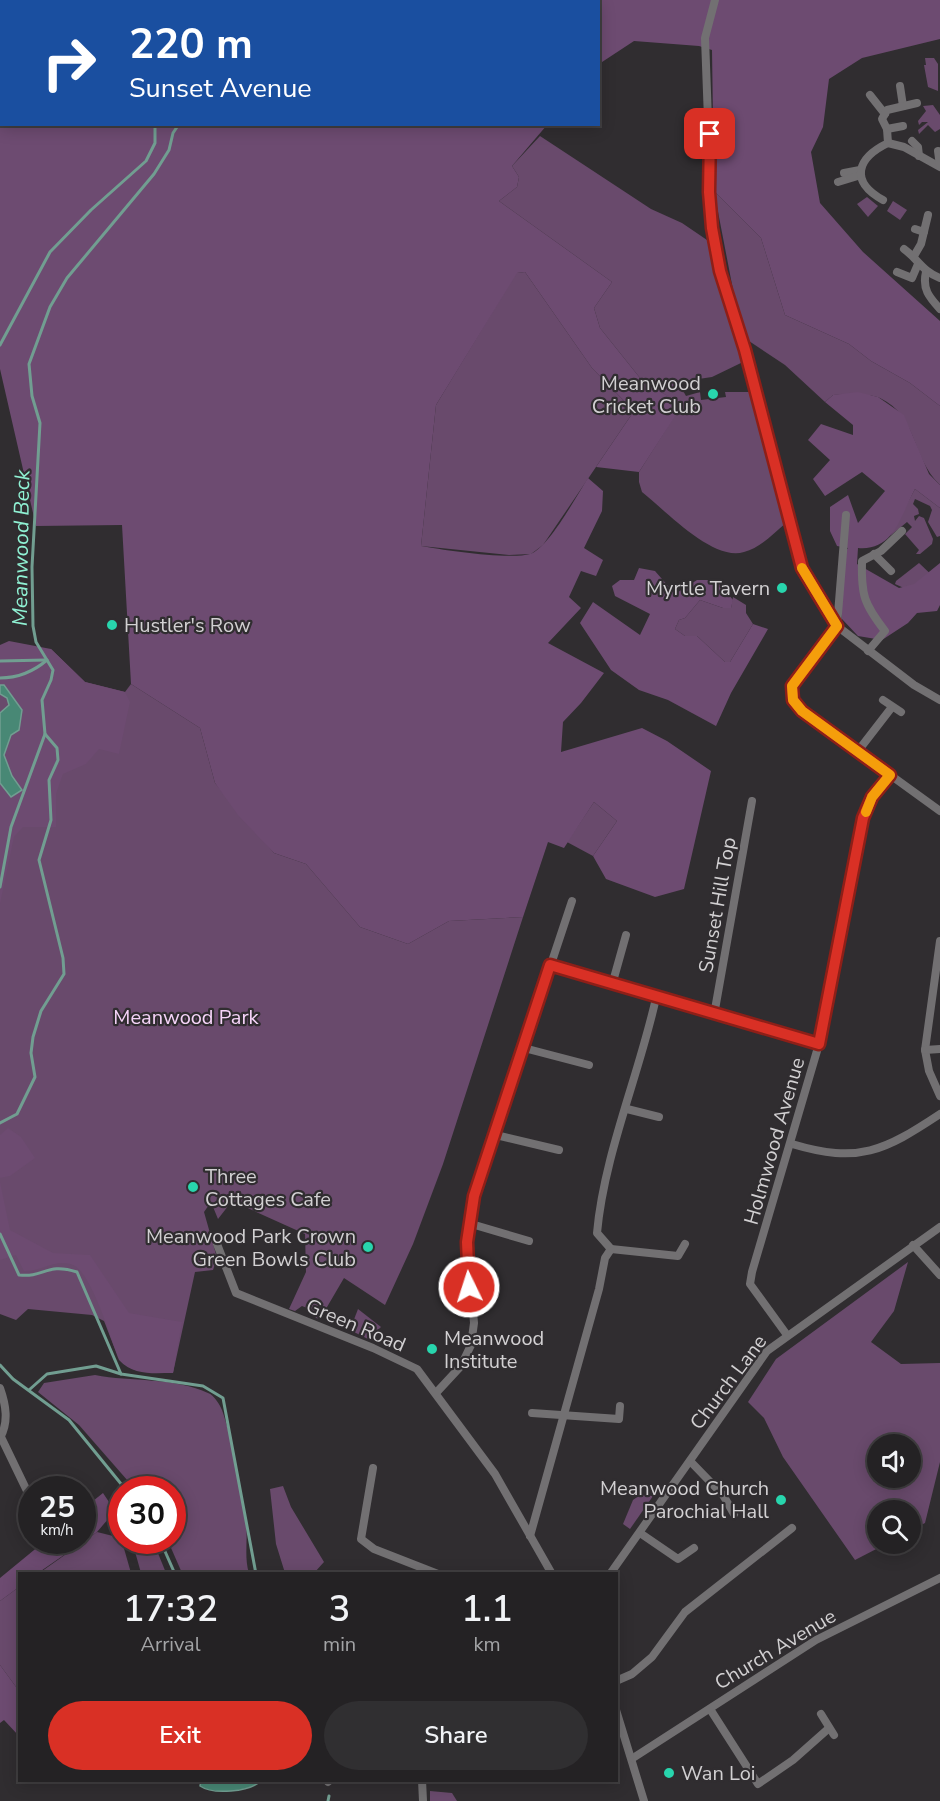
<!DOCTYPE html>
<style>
body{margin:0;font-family:"Nunito Sans",sans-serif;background:#302f31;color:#f1f3f6;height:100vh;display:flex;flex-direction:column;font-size:22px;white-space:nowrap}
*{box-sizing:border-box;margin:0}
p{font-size:20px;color:#a3a4a6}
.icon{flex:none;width:33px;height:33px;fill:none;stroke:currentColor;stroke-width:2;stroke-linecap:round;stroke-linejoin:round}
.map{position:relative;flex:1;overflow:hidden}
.details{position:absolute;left:18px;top:1572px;width:600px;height:210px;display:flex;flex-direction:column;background:#242224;border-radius:0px;box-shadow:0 3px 15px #0003,0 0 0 2px #413f41}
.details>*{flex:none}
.top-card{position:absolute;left:0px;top:0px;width:600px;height:126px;box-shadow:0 3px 15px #0003,0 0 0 2px #413f41;background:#1a4fa0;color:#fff;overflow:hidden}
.fabs{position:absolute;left:867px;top:1434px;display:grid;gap:12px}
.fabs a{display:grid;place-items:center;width:54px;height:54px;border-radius:50%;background:#242224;box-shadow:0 3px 15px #0003,0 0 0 2px #413f41;font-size:30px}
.speed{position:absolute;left:18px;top:1476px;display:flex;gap:12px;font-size:30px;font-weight:700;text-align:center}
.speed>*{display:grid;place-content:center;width:78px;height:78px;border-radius:50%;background:#242224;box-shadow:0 3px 15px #0003,0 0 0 2px #413f41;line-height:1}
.speed small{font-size:15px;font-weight:400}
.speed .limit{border:9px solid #d22;background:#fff;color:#111}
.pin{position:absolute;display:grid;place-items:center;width:51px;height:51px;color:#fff;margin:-26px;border-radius:12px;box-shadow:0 3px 9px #0006}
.me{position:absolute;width:66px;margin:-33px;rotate:356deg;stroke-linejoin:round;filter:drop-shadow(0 0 4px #0008)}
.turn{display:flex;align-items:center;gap:21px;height:126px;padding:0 30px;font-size:27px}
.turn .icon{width:78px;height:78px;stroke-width:2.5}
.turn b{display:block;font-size:42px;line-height:51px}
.eta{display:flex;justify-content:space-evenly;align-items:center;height:102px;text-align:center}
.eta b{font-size:36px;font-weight:600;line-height:42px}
.button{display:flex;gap:12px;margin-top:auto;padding:12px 30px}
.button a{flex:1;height:69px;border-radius:36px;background:#d93025;color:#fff;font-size:24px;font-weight:600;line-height:69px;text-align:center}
.button a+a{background:#302f31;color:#f1f3f6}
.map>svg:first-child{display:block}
</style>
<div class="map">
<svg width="940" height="1801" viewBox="0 0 940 1801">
<rect width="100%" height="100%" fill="#302d30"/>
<!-- green -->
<g fill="#694a6c" fill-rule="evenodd">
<path d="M 315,0 L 511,0 L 314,2 Z"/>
<path d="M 925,58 L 934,58 L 938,64 L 938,91 L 928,87 L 924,65 L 926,65 Z"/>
<path d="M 933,105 L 940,115 L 940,129 L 935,132 L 928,125 L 919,134 L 918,130 L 928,122 L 922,122 L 919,125 L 918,121 L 926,111 L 923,106 Z"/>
<path d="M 540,136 L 651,209 L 682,223 L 707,240 L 743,362 L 712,377 L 678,382 L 686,396 L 700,392 L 701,400 L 726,397 L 725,392 L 751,392 L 754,410 L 786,523 C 773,534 760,548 744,552 C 713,562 665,510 642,492 L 639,482 L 639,472 L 682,404 L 644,383 L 600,328 L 594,308 L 612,282 L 499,201 L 517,187 L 519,177 L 512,166 Z"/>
<path d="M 714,191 L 761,238 L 785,315 L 849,344 L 871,361 L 910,383 L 940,406 L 940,485 C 911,457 918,416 880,398 C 868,393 846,395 833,395 L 825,402 L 785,365 L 746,339 L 735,300 Z"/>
<path d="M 867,197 L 878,206 L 868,217 L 857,204 Z"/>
<path d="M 893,201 L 907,210 L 900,220 L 887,211 Z"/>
<path d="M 525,272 L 592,368 L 634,411 L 543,545 L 531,554 L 509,555 L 421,546 L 436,405 L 516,273 Z"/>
<path d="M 915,489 L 940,508 L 940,536 L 937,537 L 928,522 L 932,510 L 930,506 L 915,499 L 913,504 L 918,509 L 919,514 L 914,516 L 915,521 L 919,516 L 924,518 L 933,539 L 932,544 L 920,554 L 916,554 L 919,550 L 905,534 L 912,527 L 907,522 L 890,536 Z"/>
<path d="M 919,563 L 938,581 L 917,594 L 895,584 L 896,581 Z"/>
<path d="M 733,597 L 746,605 L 746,613 L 753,624 L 730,662 L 725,662 L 697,636 L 685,636 L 675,629 L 679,620 L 685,618 L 700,600 L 723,608 L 731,608 Z"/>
<path d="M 51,649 L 85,682 L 125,692 L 131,684 L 200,728 L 215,783 L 274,853 L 306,864 L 360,927 L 408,944 L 449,921 L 523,917 L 443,1164 L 413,1244 L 385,1305 L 344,1278 L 320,1319 L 316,1318 L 312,1310 L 302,1306 L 295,1311 L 289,1309 L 306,1272 L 305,1234 L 232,1201 L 218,1219 L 211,1202 L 204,1212 L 217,1258 L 213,1270 L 195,1272 L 173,1373 C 119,1372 123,1369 104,1321 L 92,1315 L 28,1309 L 16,1320 L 0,1314 L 0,682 L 46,668 Z"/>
<path d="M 594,802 L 617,821 L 593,856 L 567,842 Z"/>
<path d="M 908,1262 L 894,1311 L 871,1342 L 901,1364 L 940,1363 L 940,1462 L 925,1523 L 911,1530 L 910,1510 L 878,1510 L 878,1544 L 886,1544 L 855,1560 L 783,1457 L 764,1418 L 748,1402 L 776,1359 ZM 878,1444 L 910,1444 L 910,1478 L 878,1478 Z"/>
<path d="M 358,1309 L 381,1327 L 368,1339 L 350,1330 Z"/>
<path d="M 95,1375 C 131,1382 174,1377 208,1393 C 214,1395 220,1405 222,1410 C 233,1441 241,1490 246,1523 C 248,1540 244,1558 249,1573 L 182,1573 L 168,1541 L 172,1540 L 172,1490 L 135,1489 L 79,1425 L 38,1392 L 44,1383 Z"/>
<path d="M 283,1486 L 291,1507 L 324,1562 L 314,1573 L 285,1573 L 276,1544 L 270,1489 Z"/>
<path d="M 640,1495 L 653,1496 L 630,1529 L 623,1524 L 633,1500 Z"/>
<path d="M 97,1532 L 121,1538 L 131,1573 L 38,1574 Z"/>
<path d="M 132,1541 L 153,1541 L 166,1573 L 141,1573 Z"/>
<path d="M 19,1587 L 19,1691 L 0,1665 L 0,1601 Z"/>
<path d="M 430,1791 L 452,1793 L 457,1801 L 430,1801 Z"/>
</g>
<!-- forest -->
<g fill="#6d4b71">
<path d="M 0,0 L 315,0 L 2,2 L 2,124 L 547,125 L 512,166 L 519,177 L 517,187 L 499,201 L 612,282 L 594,308 L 600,328 L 644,383 L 683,404 L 639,472 L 596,467 L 634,411 L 592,368 L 525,272 L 517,273 L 436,405 L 421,546 C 443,550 510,560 530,554 C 548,549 577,495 588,478 L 603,491 L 602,511 L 584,548 L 603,560 L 596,576 L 581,571 L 569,597 L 581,608 L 548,643 L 604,673 L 581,703 L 563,722 L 561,752 L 642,728 L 667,741 L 711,771 L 684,889 L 655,897 L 606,879 L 593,856 L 617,821 L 594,802 L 564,848 L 548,842 L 523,917 L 449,921 L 408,944 L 360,927 L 306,864 L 274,853 L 238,815 L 215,783 L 200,728 L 131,684 L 122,525 L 36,526 L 0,369 Z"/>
<path d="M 582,0 L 940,0 L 940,39 L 862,58 L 829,79 L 823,127 L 811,152 L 820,203 L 863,252 L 940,321 L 940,406 L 910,383 L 871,361 L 849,344 L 785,315 L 761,238 L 714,191 L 712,50 L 699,46 L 634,41 L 599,64 L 598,2 L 580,2 Z"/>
<path d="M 858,392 L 878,397 L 904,415 L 929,474 L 940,485 L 940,508 L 915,489 C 900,517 894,551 858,548 L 857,564 L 899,588 L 914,584 L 940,563 L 940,605 L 937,611 L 917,613 L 908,623 L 882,640 L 858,636 L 842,619 L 840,559 L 848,548 L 837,546 L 830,531 L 830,507 L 848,495 L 858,523 L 885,491 L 862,472 L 825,496 L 813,479 L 830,460 L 808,440 L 821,424 L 853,435 L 853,425 L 825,402 L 833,395 Z"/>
<path d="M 639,568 L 655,571 L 675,594 L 697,580 L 717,580 L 733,600 L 731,608 L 723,608 L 700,600 L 685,618 L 679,620 L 675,629 L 685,636 L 697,636 L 725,662 L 730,662 L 753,624 L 768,629 L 731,693 L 716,726 L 668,700 L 639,690 L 611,670 L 580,623 L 593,602 L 640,635 L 650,614 L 615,596 L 612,586 L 620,580 L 634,580 Z"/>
<path d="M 9,641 L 51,649 L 85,682 L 125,692 L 130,702 L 119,754 L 99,749 L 86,764 L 63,774 L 56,794 L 56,827 L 23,827 L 14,837 L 0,904 L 0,783 L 22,790 L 12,777 L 4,755 L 22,710 L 4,685 L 0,685 L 0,645 Z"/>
<path d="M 8,1128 L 21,1137 L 35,1158 L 10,1176 L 0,1178 L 0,1135 Z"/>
<path d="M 0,1182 L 10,1230 L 53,1253 L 90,1255 L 129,1313 L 182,1322 L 173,1373 C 153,1373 134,1376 119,1360 C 111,1340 92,1273 73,1265 C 56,1258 41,1272 24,1271 L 16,1255 L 0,1260 Z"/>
<path d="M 103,1493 L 115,1511 L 97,1532 L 38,1573 L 20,1574 L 19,1587 L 0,1601 L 0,1578 L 45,1541 L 82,1540 L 83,1509 Z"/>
<path d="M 0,1665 L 19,1691 L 19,1736 L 4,1720 L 0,1723 Z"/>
</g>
<!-- water -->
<g fill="#488875" stroke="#719e91" stroke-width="1.5">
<path d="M 0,685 L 4,685 L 22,710 L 19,730 L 11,735 L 4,755 L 12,776 L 22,790 L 11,797 L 0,783 L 0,713 L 9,705 L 7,698 L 0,694 Z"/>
<path d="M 201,1781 L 201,1780 L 261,1781 C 249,1792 213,1795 200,1786 Z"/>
</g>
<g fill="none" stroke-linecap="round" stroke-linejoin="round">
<!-- stream -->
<g stroke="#719e91" stroke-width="3">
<path d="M 261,2 L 262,0"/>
<path d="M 0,345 L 50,252 L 91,210 L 146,161 L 155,143 L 155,124"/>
<path d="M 0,661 L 46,660"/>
<path d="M 0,678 C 18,678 33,672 47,660"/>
<path d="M 0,887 L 11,827 L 45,734"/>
<path d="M 0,1123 L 17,1114 L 35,1077 L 31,1053 L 33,1037 L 41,1011 L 64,974 L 63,958 L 39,860 L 51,820 L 49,780 L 58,760 L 57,748 L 45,734 L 42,700 L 51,680 L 53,670 L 36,642 L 33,626 L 32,567 L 40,423 L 32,396 L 29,364 L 50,307 L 67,278 L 154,174 L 169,150 L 173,133 L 179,124"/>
<path d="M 0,1234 L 19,1275 C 45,1278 46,1262 77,1272 L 121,1374 L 203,1386 L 223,1398 L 256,1574"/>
<path d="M 0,1365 L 13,1379 L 69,1420 L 126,1490"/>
<path d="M 29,1390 L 47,1374 L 96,1366 L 121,1374"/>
<path d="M 160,1540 L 175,1574"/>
<path d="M 328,1801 L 329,1796"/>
</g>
<!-- street -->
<g stroke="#727072" stroke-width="8">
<path d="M 715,0 L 705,38 L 712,228 L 720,271 L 745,350 L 802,568 L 837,626 L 914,685 L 940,700"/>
<path d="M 900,86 L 903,106"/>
<path d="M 870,95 L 885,114"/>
<path d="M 887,129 L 903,126"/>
<path d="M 912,141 L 918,147 L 919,156"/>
<path d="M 888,143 L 904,147 L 940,167"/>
<path d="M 938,151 L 940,166"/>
<path d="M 844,173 L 860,170"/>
<path d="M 838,182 L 861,175"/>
<path d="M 883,200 C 849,181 857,158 888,143 L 887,129 L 882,119 L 887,110 L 917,103"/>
<path d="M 915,229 L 924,232"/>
<path d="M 904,249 C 919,260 922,271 940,278"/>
<path d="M 914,256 L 921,244 L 928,215"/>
<path d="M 897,272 L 912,278 L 918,264"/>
<path d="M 926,272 C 922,289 929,297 940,309"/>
<path d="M 846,515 L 837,626 L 792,686 L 793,700 L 802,711 L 940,811"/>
<path d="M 874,554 L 891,571"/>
<path d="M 868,651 L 885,631 C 864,604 861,595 862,561 L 881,551 L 902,531"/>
<path d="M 883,700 L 901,712"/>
<path d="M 858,751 L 892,707"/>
<path d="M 940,941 L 925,1050 L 929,1071 L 940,1096"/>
<path d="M 550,965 L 819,1044"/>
<path d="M 612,985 L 626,935"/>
<path d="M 714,1015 L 752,801"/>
<path d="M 524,1048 L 589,1065"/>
<path d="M 925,1050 L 940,1049"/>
<path d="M 627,1109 L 659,1117"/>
<path d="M 496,1135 L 559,1150"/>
<path d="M 792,1144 C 859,1164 884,1151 940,1114"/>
<path d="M 468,1223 L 529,1241"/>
<path d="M 217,1244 L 236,1293 L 373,1348 L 417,1369 L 495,1474 L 552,1574"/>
<path d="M 913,1245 L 940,1275"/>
<path d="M 611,1249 L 678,1256 L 685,1244"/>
<path d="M 787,1335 L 750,1284 L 752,1272 L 819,1044 L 863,818 L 872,797 L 890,775"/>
<path d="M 0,1388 C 6,1405 9,1422 0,1438"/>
<path d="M 436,1393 L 461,1366 L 471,1345 L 474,1323 L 467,1242 L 474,1196 L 572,901"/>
<path d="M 532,1413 L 619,1419 L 620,1406"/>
<path d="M 1,1437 L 28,1493"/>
<path d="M 690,1461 L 723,1495 L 734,1514"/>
<path d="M 373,1468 L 361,1539 L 374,1549 L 438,1574"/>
<path d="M 640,1533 L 678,1559 L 694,1548"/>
<path d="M 530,1536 L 599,1289 L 605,1258 L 611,1249 L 597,1233 C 604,1155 639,1075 656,998"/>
<path d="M 610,1574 L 767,1351 L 940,1227"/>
<path d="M 616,1681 L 632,1674 L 652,1657 L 685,1612 L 792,1528"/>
<path d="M 710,1709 L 758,1784 L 793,1760 L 828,1729"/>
<path d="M 616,1710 L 644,1801"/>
<path d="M 821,1714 L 834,1735"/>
<path d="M 633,1758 L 816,1640 L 940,1578"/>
<path d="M 422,1780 L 423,1801"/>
<path d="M 328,1782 L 330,1780"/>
</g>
</g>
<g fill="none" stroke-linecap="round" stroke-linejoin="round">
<!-- route casing -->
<g stroke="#8d1f18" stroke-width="15">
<path id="route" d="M 469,1287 L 467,1242 L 474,1196 L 550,965 L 819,1044 L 863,818 L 872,797 L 890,775 L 802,711 L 793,700 L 792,686 L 837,626 L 802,568 L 745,350 L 720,271 L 712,228 L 709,192 L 710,134"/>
</g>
<!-- route -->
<use href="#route" stroke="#d93025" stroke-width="10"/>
<!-- slow -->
<path stroke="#f59e0b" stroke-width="10" d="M 802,568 L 837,626 L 792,686 L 793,700 L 802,711 L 890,775 L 872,797 L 866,812"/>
</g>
<!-- markers -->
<g fill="#28d5ad" stroke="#302d30" stroke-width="2">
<circle cx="713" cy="394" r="6"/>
<circle cx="782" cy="588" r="6"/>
<circle cx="112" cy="625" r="6"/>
<circle cx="193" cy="1187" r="6"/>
<circle cx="368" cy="1247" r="6"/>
<circle cx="432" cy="1349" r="6"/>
<circle cx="781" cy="1500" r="6"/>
<circle cx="669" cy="1773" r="6"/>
</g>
<g text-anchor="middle" stroke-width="4.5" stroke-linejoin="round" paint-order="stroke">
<!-- poi labels -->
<g font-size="20" fill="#d2d0d2" stroke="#302d30" text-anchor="end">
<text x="701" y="390">Meanwood<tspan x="701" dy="23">Cricket Club</tspan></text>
<text x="770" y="595">Myrtle Tavern</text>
<text x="124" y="632" text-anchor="start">Hustler's Row</text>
<text x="205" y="1183" text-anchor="start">Three<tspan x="205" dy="23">Cottages Cafe</tspan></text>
<text x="356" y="1243">Meanwood Park Crown<tspan x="356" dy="23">Green Bowls Club</tspan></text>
<text x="444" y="1345" text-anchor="start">Meanwood<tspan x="444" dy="23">Institute</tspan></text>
<text x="769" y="1495">Meanwood Church<tspan x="769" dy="23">Parochial Hall</tspan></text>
<text x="681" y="1780" text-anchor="start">Wan Loi</text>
</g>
<!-- street labels -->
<g font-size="20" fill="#d2d0d2" stroke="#302d30">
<text transform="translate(717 905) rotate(-80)" y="7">Sunset Hill Top</text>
<text transform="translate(774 1141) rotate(-74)" y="7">Holmwood Avenue</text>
<text transform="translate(356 1325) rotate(23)" y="7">Green Road</text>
<text transform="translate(728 1382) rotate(-53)" y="7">Church Lane</text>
<text transform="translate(775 1649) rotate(-31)" y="7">Church Avenue</text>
</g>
<!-- park labels -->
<g font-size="20" fill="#f6d4f9" stroke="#302d30">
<text x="186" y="1024">Meanwood Park</text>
</g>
<!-- water labels -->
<g font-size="21" font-style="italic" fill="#90f2d4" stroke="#302d30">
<text transform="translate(21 548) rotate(-89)" y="7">Meanwood Beck</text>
</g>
</g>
</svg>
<div class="fabs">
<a><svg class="icon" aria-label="sound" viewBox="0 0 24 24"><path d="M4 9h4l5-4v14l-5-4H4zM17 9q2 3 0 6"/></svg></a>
<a><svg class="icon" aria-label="search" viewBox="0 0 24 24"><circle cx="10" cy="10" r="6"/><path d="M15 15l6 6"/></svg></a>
</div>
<div class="speed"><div>25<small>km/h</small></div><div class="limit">30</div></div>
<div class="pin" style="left:710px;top:134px;background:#d93025"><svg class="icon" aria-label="arrive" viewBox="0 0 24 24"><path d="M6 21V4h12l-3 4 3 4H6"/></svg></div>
<svg class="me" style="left:469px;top:1287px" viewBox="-20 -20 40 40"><circle r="17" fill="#d93025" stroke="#fff" stroke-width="3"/><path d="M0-11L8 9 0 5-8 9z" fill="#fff"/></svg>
<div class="top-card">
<div class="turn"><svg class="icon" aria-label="right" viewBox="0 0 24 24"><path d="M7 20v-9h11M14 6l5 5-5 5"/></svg><div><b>220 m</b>Sunset Avenue</div></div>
</div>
<section class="details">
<div class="eta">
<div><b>17:32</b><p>Arrival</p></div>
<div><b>3</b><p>min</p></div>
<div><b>1.1</b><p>km</p></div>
</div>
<div class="button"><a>Exit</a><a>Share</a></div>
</section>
</div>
